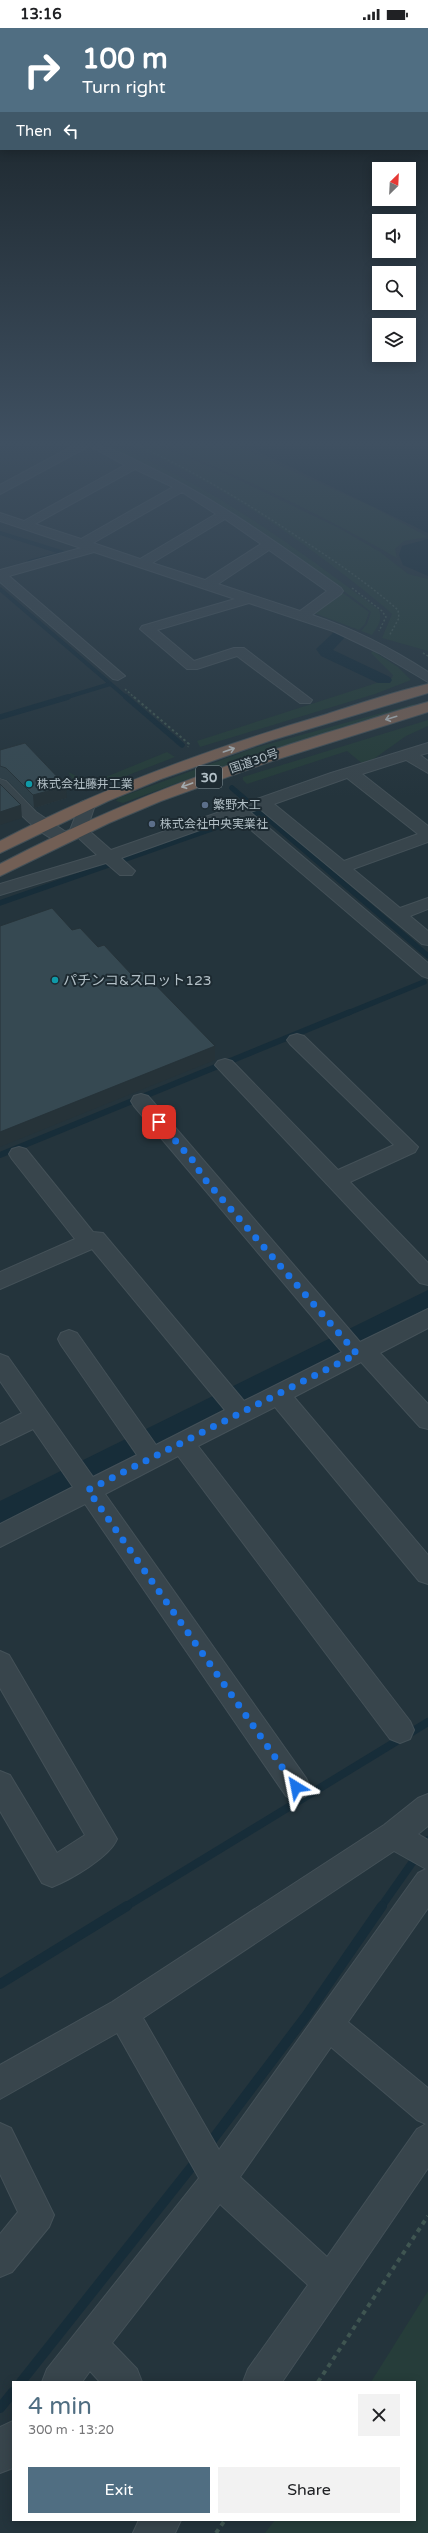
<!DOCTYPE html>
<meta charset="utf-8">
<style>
body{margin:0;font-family:"Varela Round","Noto Sans JP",sans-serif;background:#f2f2f2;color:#202124;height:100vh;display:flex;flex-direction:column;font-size:15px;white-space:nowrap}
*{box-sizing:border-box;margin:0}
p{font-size:13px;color:#757577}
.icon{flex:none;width:22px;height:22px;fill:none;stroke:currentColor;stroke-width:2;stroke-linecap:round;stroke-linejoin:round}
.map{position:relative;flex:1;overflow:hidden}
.panel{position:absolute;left:12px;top:2353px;width:404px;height:140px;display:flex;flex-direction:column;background:#fff;border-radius:0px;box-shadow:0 2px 10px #0003}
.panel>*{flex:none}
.hud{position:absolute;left:0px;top:0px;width:428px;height:122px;box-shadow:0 2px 10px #0003;background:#506e82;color:#fff;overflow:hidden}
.needle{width:26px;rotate:24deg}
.fabs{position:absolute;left:372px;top:134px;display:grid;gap:8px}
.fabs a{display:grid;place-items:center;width:44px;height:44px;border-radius:0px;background:#fff;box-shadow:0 2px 10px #0003;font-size:20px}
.pin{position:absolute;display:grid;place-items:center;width:34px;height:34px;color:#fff;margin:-17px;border-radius:8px;box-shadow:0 2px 6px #0006}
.me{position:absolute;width:44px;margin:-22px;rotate:325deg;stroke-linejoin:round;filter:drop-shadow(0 0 3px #0008)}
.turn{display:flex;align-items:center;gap:14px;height:84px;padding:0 16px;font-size:18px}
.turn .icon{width:52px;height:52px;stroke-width:2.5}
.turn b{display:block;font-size:28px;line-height:34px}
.then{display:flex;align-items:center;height:38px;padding:0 16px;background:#0003;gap:8px;font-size:15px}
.round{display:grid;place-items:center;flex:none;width:42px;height:42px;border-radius:0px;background:#f2f2f2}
.headline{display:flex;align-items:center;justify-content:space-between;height:68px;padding:0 16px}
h1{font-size:24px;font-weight:600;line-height:30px;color:#506e82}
.button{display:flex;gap:8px;margin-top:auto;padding:8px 16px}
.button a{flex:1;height:46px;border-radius:0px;background:#506e82;color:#fff;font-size:16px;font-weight:600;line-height:46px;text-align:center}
.button a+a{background:#f2f2f2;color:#202124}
.status{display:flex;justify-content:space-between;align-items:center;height:28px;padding:0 20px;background:#fff;direction:ltr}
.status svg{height:11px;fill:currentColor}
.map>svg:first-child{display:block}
</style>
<div class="status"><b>13:16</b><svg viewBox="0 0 49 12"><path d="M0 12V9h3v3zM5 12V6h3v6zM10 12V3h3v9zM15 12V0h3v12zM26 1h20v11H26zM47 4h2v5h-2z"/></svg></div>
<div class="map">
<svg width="428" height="2505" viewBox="0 0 428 2505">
<rect width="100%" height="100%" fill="#24343c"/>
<!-- green -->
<g fill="#263d3a">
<path d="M 103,418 C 122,418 140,429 157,437 C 237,476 309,530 379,582 C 383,593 377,599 372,607 L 361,603 L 367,596 L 371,584 L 355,571 L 201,466 Z"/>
<path d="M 132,418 L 159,418 L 218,442 L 339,500 L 380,524 L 408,546 L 428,551 L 428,623 L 382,610 L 392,586 C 379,574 366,564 352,553 C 284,500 212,452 132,418 Z"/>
<path d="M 165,418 L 237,418 L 373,479 L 428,509 L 404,513 L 395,521 L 397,530 C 322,487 245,450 165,418 Z"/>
<path d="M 343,565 L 369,584 L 365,596 L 359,602 L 314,585 Z"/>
<path d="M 373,623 L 398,639 L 411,652 L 375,666 L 200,719 L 197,713 L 392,650 L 393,647 L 371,625 Z"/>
<path d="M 414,676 L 416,679 L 259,725 L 123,775 L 116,773 L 118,770 L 254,720 Z"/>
<path d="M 428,692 L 428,698 L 406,708 L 368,735 L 364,737 L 347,723 L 247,756 L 243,752 L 243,749 Z"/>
<path d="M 167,724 L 175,729 L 87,763 L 73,752 L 68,744 L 91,755 Z"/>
<path d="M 428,2263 L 428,2505 L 265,2505 L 275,2492 L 415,2492 L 415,2354 L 371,2354 Z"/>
</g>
<!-- water -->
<g fill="#172d39">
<path d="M 247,418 L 428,418 L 428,505 Z"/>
<path d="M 428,511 L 428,548 L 403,537 L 399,527 L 402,518 Z"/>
</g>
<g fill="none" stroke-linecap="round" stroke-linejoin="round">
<!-- stream-far4 -->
<g stroke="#172d39" stroke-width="4">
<path d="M 0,505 L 64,525 L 29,534"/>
<path d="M 0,561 L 127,670"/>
<path d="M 64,670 L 110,656"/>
</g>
<!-- stream-far3 -->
<g stroke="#172d39" stroke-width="5.5">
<path d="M 126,669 L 182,717"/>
<path d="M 0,689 L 68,669"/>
<path d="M 232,760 L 428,928"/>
<path d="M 0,875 L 260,784"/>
<path d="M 348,985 L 424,954"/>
</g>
<!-- stream-far2 -->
<path stroke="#172d39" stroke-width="6" d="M 0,1127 L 350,984"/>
<!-- stream-far1 -->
<g stroke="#172d39" stroke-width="8">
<path d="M 125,1879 L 428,1694"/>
<path d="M 381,1879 L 428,1812"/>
</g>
<!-- stream -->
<g stroke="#172d39" stroke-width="10">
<path d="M 0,1956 L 127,1878"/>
<path d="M 207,2119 L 306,1988 L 382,1878"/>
<path d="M 21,2354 L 197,2132"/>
<path d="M 0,2380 L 13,2364"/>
</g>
<!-- canal -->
<g fill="#172d39" fill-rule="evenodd">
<path d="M 340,601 L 348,606 L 333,622 L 390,649 L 392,652 L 390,655 L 378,655 L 321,628 L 316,621 L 335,603 Z"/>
<path d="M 428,1262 L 428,1282 L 0,1497 L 0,1473 Z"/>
</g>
<!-- minor casing -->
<g stroke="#445158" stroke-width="2">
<g id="minor">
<path d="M 73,418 L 89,418 L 0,466 L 0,457 Z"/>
<path d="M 90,418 C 112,418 128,429 147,438 C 217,471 278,516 341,560 L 343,563 L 341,566 L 312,587 C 354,601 391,620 428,644 L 428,654 L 379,625 L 333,603 L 249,575 L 157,602 L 194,633 L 234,620 L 244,620 L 312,672 L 310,675 L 300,675 L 237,628 L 197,641 L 187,641 L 140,601 L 142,598 L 235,571 L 94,524 L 9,548 L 125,648 L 118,652 L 113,651 L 0,554 L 0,542 L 81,520 L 0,493 L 0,485 L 24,493 L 125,437 ZM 135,441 L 173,459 L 81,511 L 35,496 ZM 182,464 L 216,486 L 140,531 L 93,515 ZM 225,491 L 261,516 L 205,552 L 152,535 ZM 269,522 L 327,563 L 300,583 L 218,556 Z"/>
<path d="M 428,715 L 428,725 L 420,727 L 428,733 L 428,745 L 406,732 L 362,746 L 428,798 L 428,814 L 353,841 L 400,880 L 428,870 L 428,881 L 410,888 L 428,903 L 428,917 L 422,916 L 260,781 L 250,784 L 428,935 L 428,950 L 422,948 L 236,789 L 121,830 L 135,843 L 132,847 L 120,847 L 106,835 L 0,867 L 0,856 L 97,827 L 70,802 L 81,774 L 87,772 L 95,777 L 87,801 L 111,822 L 331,745 ZM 347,750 L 418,806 L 344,833 L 274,776 Z"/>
<path d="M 0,751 L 6,753 L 36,784 L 69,806 L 71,810 L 69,814 C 49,819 13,779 0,765 Z"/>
<path d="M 297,1006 L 304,1008 L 418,1119 L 415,1124 L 350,1154 L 428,1235 L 428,1257 L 420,1255 L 215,1037 L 218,1033 L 225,1031 L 232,1033 L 338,1142 L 394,1117 L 290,1016 L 287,1012 L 290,1008 Z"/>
<path d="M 141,1066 L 148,1068 L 360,1314 L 428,1281 L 428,1300 L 380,1325 L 428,1376 L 428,1401 L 420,1399 L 361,1334 L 294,1369 L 428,1527 L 428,1556 L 419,1553 L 275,1379 L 198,1418 L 410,1693 L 414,1702 L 410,1711 L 400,1715 L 390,1711 L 178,1428 L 105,1466 L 306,1750 L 310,1759 L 306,1768 L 296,1772 L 286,1768 L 85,1476 L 0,1519 L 0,1496 L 73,1459 L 33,1401 L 0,1417 L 0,1396 L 22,1385 L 0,1353 L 0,1326 L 8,1329 L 93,1449 L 137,1427 L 61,1317 L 58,1311 L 61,1305 L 69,1302 L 77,1305 L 156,1417 L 225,1382 L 92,1221 L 0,1261 L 0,1244 L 75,1211 L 12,1131 L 9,1126 L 12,1121 L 19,1119 L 26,1121 L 93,1204 L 103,1205 L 244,1373 L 342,1324 L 134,1078 L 131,1073 L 134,1068 Z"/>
<path d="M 0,1623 L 9,1627 L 117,1811 C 110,1829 70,1852 52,1859 L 42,1855 L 0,1783 L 0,1743 L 10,1747 L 57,1825 L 85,1807 L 0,1660 Z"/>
<path d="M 428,1766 L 428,1798 L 418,1806 L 428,1812 L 428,1880 L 348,1994 L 428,2060 L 428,2140 L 282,2354 L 243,2354 L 248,2341 L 308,2257 L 220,2176 L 112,2315 L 137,2341 L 142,2354 L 100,2354 L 90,2343 L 82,2354 L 42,2354 L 47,2341 L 199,2150 L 117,2005 L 0,2071 L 0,2037 L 112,1974 L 384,1797 L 418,1770 ZM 394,1823 L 426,1841 L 418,1845 L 219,2122 L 143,1990 ZM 331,2019 L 417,2092 L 426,2096 L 417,2101 L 327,2229 L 240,2149 Z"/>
<path d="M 0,2095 L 11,2100 L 54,2187 L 49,2199 L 12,2244 L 0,2249 L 0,2206 L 18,2184 L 0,2146 Z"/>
<path d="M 13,2393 L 13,2440 L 0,2445 L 0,2399 Z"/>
<path d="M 139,2492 L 181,2492 L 175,2505 L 133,2505 Z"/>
</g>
</g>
<!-- highway casing -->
<g stroke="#435057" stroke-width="2">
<g id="highway">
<path d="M 428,656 L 428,665 L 269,713 L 161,751 L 108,773 L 0,825 L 0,813 C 103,759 212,720 324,687 C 358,676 393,664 428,656 Z"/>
<path d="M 428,674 L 428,684 L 269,734 L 161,773 L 109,795 L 0,848 L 0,836 C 104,781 213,740 326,705 C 360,695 394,683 428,674 Z"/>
</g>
</g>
<!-- path-far2 -->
<g stroke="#3f5551" stroke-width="1.5" stroke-dasharray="2 2" stroke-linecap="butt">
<path d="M 139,418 C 198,445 253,479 307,515 C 339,536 370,557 398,582 L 399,590 L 389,608"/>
<path d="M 352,560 L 382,583 L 386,589 L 379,603"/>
<path d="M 423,625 L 428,628"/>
<path d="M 125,661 L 135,670"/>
</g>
<!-- path-far1 -->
<path stroke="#3f5551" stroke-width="2" stroke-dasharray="2.5 2.5" stroke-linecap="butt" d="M 134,669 L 189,716 L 188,719"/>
<!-- path -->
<g stroke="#3f5551" stroke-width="4" stroke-dasharray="4.5 4.5" stroke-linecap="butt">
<path d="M 318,2354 L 428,2188"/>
<path d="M 216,2505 L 225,2492"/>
</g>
<!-- minor -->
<use href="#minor" fill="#38454c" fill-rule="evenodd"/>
<!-- highway -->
<use href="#highway" fill="#725f55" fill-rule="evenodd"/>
</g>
<!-- wall -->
<path fill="#2e3f47" d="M 0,722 L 67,770 L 34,780 L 7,752 L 0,750 Z"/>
<!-- shaded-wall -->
<g fill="#263339">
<path d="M 66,758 L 67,770 L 34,780 L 33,767 Z"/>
<path d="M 21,777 L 22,790 L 0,797 L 0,784 Z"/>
<path d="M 215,1018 L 215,1032 L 0,1119 L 0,1104 Z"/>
</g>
<!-- building -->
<g fill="#364952" stroke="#263339">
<path d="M 25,715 L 66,758 L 33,767 L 6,740 L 0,738 L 0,722 Z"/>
<path d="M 0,756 L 21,777 L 0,784 Z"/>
<path d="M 52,880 L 72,902 L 80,900 L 98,919 L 104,917 L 132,947 L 142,943 L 215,1018 L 0,1104 L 0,898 Z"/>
</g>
<!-- one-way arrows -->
<defs><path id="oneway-shaft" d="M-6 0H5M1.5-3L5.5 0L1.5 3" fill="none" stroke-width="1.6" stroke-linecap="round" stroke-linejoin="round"/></defs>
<g stroke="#a6adb0">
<use href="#oneway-shaft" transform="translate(391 690) rotate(163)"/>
<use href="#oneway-shaft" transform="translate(229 722) rotate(-19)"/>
<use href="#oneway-shaft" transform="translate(187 757) rotate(160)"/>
</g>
<!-- sky -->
<linearGradient id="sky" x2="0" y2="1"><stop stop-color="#141d21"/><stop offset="0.54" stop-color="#3f5061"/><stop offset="1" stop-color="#3f5061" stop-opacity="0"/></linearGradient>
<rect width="428" height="769" fill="url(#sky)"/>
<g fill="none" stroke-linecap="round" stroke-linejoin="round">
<!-- route -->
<path stroke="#1a73e8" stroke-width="7" stroke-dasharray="0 12.6" d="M 159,1094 L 195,1135 L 202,1148 L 357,1326 L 88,1462 L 296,1759"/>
</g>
<!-- markers -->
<g fill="#0f9aa8" stroke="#1d2a31" stroke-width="1.5">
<circle cx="29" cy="756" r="4"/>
<circle cx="55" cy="952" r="4"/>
</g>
<g fill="#5c6f8a" stroke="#1d2a31" stroke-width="1.5">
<circle cx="205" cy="777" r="4"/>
<circle cx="152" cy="796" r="4"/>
</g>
<g text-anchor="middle" stroke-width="4" stroke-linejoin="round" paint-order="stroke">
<!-- far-street labels -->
<g font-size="12" fill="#b3c0c7" stroke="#1d2a31">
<text transform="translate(254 733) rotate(-19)" y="4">国道30号</text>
</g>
<!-- far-poi labels -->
<g font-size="12" fill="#b3c0c7" stroke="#1d2a31" text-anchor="start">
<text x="37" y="760">株式会社藤井工業</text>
<text x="213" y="781">繁野木工</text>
<text x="160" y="800">株式会社中央実業社</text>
</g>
<!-- shield labels -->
<rect fill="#1d2a31" stroke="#86939a" stroke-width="1" x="196" y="738" width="26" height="22" rx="3"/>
<g font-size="13" font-weight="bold" fill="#b3c0c7">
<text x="209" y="754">30</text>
</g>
<!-- poi labels -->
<g font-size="14" fill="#b3c0c7" stroke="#1d2a31" text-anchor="start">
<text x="63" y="957">パチンコ&amp;スロット123</text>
</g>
</g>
</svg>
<div class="fabs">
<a><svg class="needle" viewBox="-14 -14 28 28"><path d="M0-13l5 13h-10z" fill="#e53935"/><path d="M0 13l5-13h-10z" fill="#757577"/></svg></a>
<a><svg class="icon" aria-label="sound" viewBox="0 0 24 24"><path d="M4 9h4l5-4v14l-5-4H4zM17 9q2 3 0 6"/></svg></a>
<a><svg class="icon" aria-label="search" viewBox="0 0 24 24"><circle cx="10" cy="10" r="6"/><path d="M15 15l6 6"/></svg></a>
<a><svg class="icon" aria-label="layers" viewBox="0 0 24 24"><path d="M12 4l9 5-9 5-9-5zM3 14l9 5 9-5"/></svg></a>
</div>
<div class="pin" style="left:159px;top:1094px;background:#d93025"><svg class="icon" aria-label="arrive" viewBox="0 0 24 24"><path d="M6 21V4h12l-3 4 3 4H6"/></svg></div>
<svg class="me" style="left:296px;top:1759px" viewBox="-20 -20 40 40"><path d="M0-17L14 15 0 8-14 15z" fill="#1a73e8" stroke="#fff" stroke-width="4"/></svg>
<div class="hud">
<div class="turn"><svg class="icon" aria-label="right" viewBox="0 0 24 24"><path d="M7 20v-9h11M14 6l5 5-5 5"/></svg><div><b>100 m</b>Turn right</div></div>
<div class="then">Then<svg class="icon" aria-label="left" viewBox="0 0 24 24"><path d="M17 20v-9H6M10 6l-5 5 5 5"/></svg></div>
</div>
<section class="panel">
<div class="headline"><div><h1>4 min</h1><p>300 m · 13:20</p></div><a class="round"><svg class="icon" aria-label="close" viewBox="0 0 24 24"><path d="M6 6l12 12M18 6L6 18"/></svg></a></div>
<div class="button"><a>Exit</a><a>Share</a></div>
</section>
</div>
